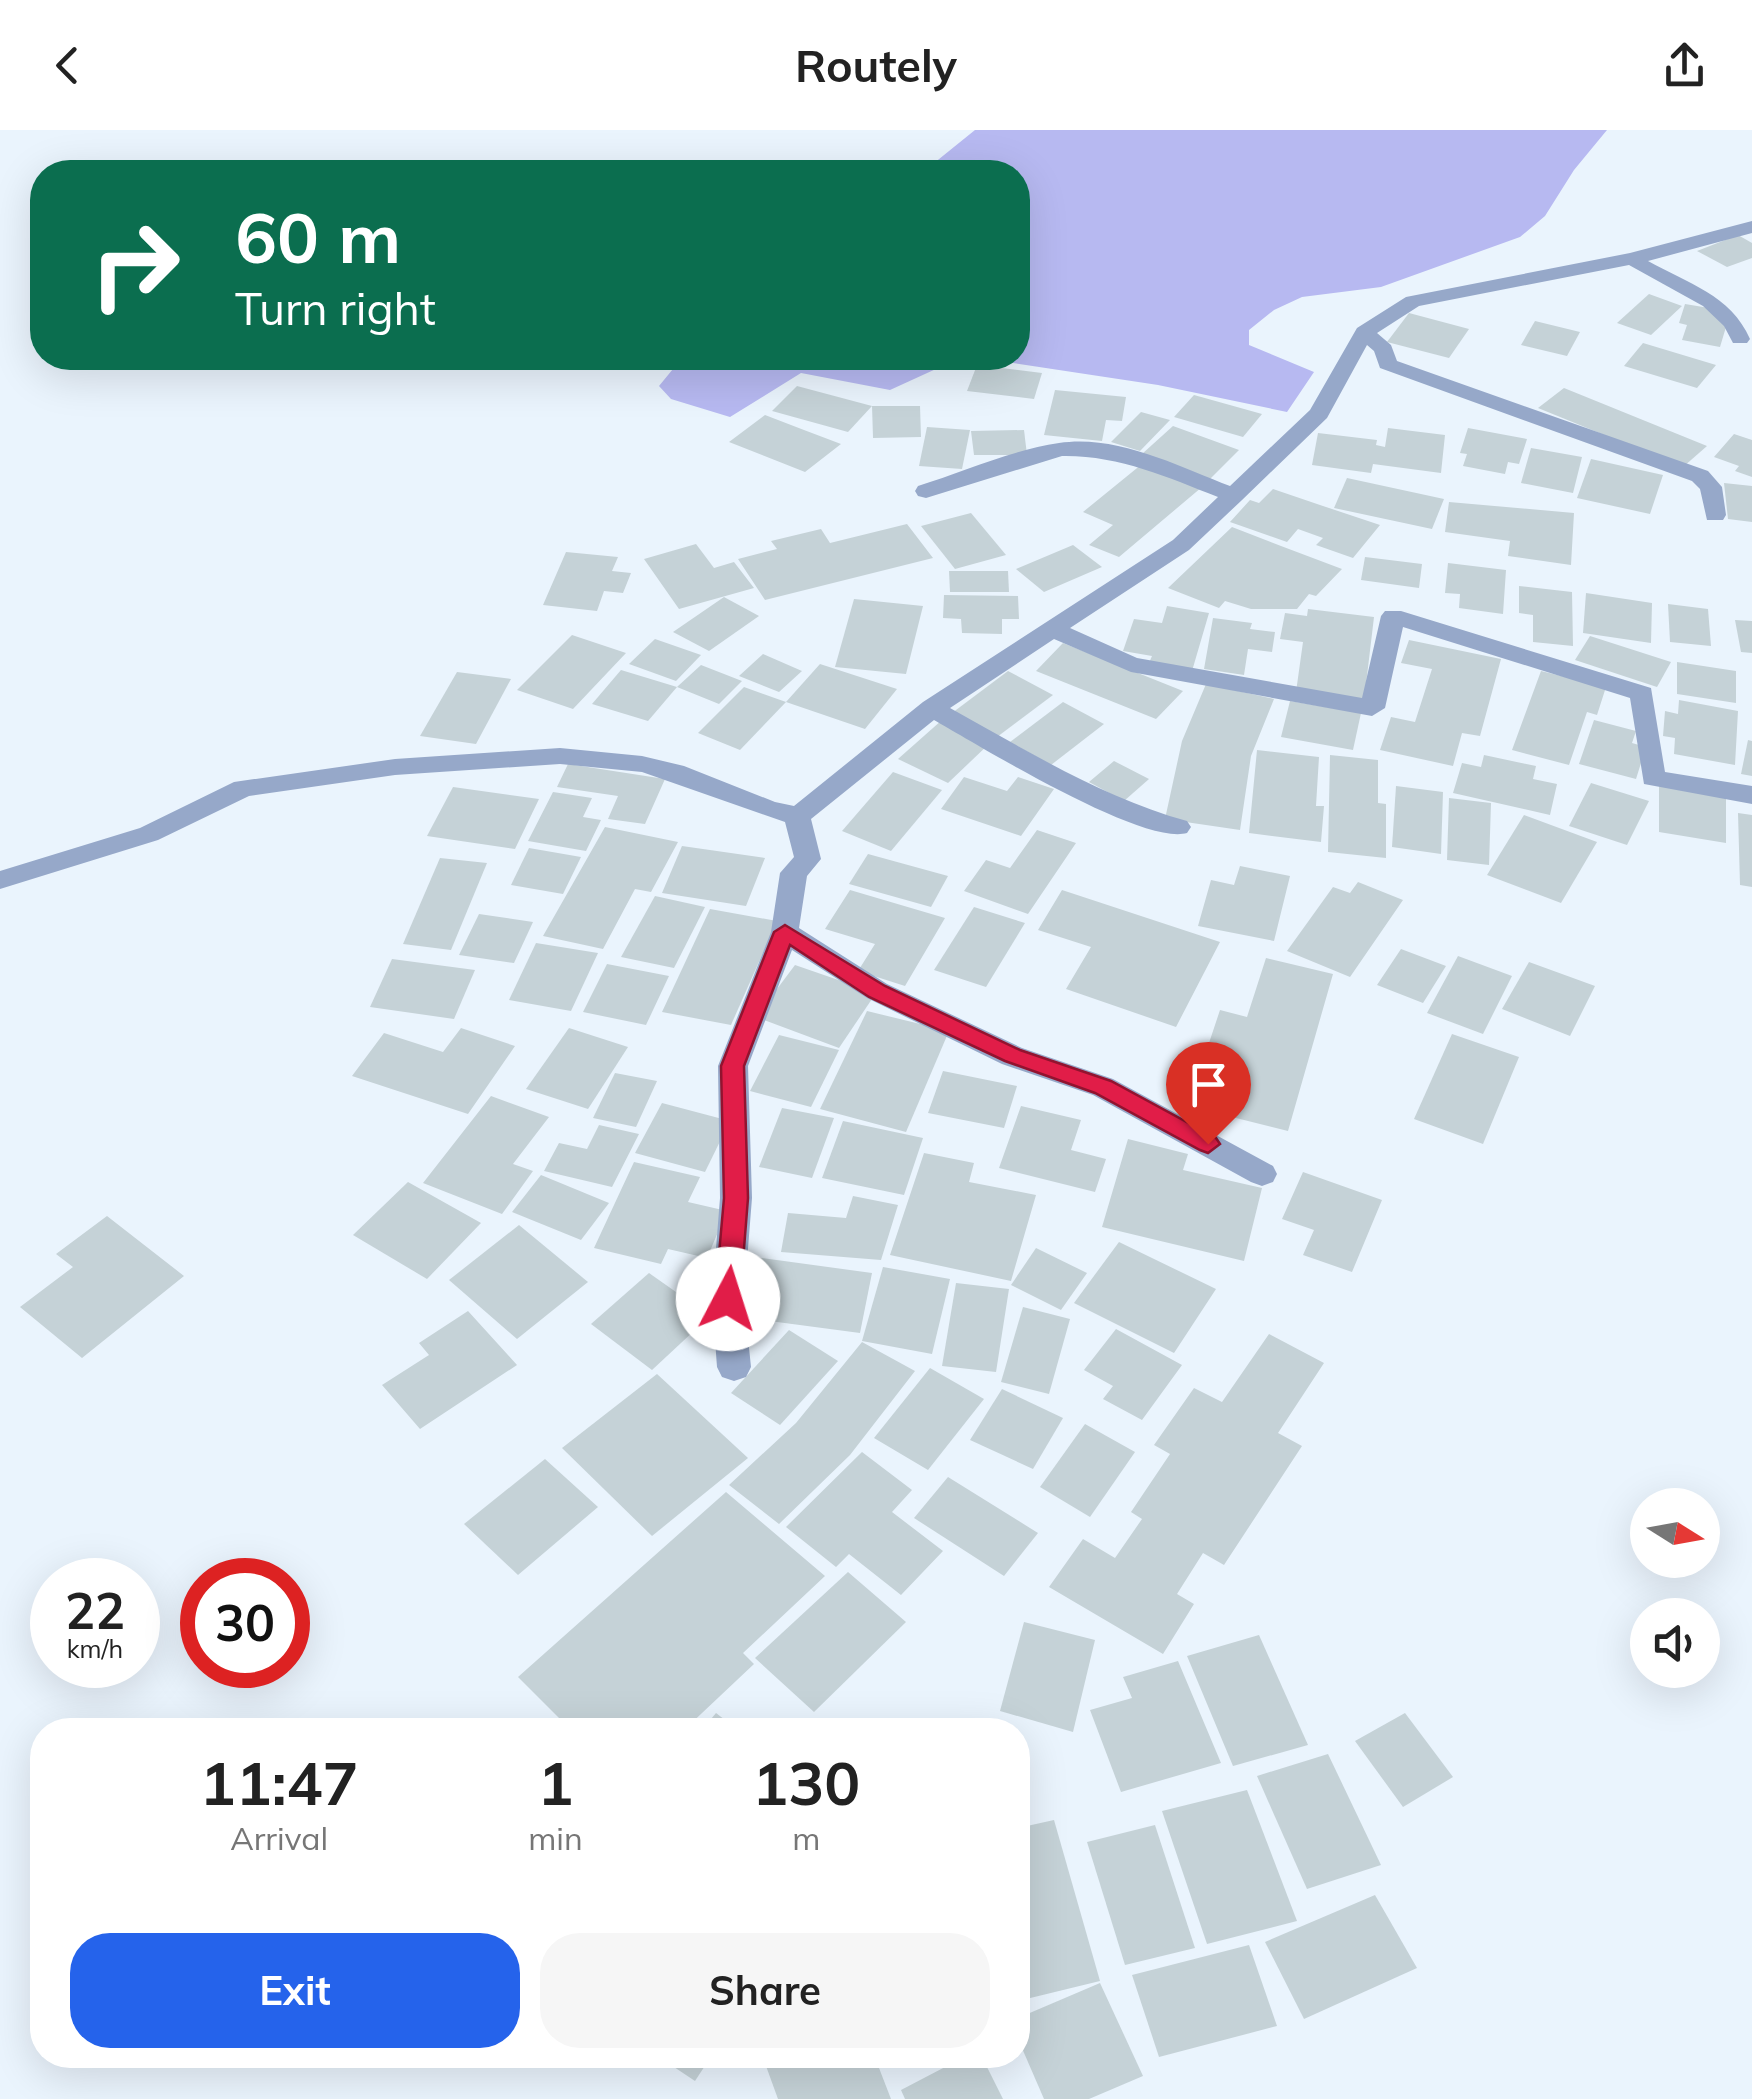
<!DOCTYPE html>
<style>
body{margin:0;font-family:Mulish,sans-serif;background:#f6f6f6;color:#222;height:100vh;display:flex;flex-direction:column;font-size:38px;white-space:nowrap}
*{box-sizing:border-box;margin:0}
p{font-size:32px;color:#767676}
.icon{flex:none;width:55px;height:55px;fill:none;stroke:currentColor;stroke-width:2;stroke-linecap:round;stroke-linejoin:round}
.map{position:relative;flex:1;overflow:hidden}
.sheet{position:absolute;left:30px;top:1588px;width:1000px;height:350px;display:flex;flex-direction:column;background:#fff;border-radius:40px;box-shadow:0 10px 40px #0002}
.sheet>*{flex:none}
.hud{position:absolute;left:30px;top:30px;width:1000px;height:210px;border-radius:40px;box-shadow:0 10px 40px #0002;background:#0b6e4f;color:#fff;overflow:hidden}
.needle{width:65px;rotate:101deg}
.buttons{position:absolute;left:1630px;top:1358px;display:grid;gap:20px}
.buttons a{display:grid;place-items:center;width:90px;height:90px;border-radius:50%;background:#fff;box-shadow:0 10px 40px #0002;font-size:50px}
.speed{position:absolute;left:30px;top:1428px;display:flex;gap:20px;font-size:50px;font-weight:700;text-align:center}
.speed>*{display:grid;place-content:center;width:130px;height:130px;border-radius:50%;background:#fff;box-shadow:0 10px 40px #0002;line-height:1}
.speed small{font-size:25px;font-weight:400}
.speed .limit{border:15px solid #d22;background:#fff;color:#111}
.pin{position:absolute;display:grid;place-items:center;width:85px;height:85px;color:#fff;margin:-102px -42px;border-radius:50% 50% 50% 0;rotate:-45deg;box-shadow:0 0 10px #0007}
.pin .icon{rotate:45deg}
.me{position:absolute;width:110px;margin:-55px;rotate:5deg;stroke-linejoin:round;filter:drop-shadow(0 0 8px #0008)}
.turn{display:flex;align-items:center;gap:35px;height:210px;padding:0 40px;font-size:45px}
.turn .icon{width:130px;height:130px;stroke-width:2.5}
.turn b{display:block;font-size:70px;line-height:85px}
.eta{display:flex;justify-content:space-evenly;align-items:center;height:170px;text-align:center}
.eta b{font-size:60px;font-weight:700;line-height:70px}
.cta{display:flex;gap:20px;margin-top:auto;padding:20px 40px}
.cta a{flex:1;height:115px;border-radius:40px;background:#2563eb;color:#fff;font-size:40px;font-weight:700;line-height:115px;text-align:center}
.cta a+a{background:#f6f6f6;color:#222}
header{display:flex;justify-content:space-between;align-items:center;height:130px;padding:0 40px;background:#fff;font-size:45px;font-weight:700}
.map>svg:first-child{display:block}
</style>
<header><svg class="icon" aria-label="back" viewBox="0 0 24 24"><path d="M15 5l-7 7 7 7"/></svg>Routely<svg class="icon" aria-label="share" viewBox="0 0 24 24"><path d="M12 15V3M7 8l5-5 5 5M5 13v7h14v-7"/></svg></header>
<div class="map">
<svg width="1752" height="1969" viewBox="0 0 1752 1969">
<rect width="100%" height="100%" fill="#eaf4fd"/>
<!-- green -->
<g fill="#b7b9f1">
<path d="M 975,0 L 1607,0 L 1574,40 L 1545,86 L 1520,107 L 1381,157 L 1302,167 L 1274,180 L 1249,200 L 1249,215 L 1314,242 L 1287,282 L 1158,255 L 980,228 L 1018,228 L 1018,42 L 923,42 Z"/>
<path d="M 682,228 L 960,228 L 890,260 L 801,243 L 730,287 L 671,269 L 659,256 Z"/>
</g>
<!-- building -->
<g fill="#c5d2d7">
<path d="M 1738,105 L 1752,113 L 1752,128 L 1727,137 L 1697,121 Z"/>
<path d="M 1649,164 L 1682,176 L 1651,205 L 1617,193 Z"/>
<path d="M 1685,174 L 1721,180 L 1729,187 L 1720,217 L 1682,210 L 1687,195 L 1679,193 Z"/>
<path d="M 1409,183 L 1469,199 L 1449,228 L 1387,212 Z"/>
<path d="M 1535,191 L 1580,202 L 1567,226 L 1521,215 Z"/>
<path d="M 1643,213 L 1716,235 L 1697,258 L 1624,236 Z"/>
<path d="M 977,235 L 1042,243 L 1034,269 L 967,261 Z"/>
<path d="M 797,256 L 872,276 L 848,302 L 772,281 Z"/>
<path d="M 1564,258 L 1707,316 L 1683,337 L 1538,278 Z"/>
<path d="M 1055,260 L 1126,267 L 1122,291 L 1106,290 L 1102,311 L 1044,305 Z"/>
<path d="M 1194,265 L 1262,284 L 1243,307 L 1174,287 Z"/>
<path d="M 872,276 L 920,276 L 921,307 L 873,308 Z"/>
<path d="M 1141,282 L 1170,290 L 1140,321 L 1111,312 Z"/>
<path d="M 765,285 L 804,300 L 841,314 L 805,342 L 729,312 Z"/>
<path d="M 1173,296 L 1239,320 L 1210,349 L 1142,324 Z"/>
<path d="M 927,297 L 970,300 L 962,339 L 919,336 Z"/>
<path d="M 1388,298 L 1445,305 L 1441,343 L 1373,334 L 1371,343 L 1312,335 L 1318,303 L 1377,310 L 1376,315 L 1385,317 Z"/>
<path d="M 1468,298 L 1527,309 L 1519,334 L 1508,332 L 1505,344 L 1463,336 L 1467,324 L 1460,323 Z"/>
<path d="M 1024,300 L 1027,325 L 974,325 L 971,301 Z"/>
<path d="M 1734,304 L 1752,310 L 1752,347 L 1735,341 L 1739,336 L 1714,327 Z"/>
<path d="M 1531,318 L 1582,327 L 1573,363 L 1521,353 Z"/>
<path d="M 1591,329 L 1663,345 L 1650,384 L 1577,368 Z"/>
<path d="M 1142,334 L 1202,357 L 1119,427 L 1089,415 L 1113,395 L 1083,382 Z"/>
<path d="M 1347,348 L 1444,369 L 1432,399 L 1334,378 Z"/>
<path d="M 1724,353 L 1752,356 L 1752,392 L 1728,389 Z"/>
<path d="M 1273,359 L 1320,375 L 1380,395 L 1353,428 L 1316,415 L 1323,408 L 1298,399 L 1287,412 L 1230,392 L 1250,370 L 1259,373 Z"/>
<path d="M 1449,372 L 1574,383 L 1571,435 L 1508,426 L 1510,411 L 1445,402 Z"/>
<path d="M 971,383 L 1006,425 L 955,439 L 921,396 Z"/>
<path d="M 907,394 L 933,428 L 765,470 L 738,429 L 777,419 L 771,411 L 821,399 L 830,413 Z"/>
<path d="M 1232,397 L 1281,416 L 1342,439 L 1316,466 L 1309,464 L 1297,479 L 1251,479 L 1225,471 L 1219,478 L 1168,458 Z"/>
<path d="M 696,414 L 714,438 L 734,432 L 754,458 L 679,479 L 644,429 Z"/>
<path d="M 1073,415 L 1102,437 L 1044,462 L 1016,439 Z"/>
<path d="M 566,422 L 618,427 L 612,441 L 631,443 L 623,463 L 604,461 L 597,481 L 543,475 Z"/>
<path d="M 1365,427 L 1422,434 L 1419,458 L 1361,450 Z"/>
<path d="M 1448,433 L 1506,440 L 1503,484 L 1459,478 L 1460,464 L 1445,463 Z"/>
<path d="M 949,441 L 1008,441 L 1009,462 L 950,462 Z"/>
<path d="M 1519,456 L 1572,462 L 1573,516 L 1533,512 L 1533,485 L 1519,483 Z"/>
<path d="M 1586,463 L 1652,473 L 1651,513 L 1583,503 Z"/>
<path d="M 944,465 L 1018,466 L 1019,489 L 1002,489 L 1002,504 L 962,503 L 961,489 L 943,488 Z"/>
<path d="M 724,467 L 759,486 L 709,521 L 673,502 Z"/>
<path d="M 854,469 L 923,476 L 906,544 L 835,537 Z"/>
<path d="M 1668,474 L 1708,479 L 1711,516 L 1670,512 Z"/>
<path d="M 1167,476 L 1209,483 L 1192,541 L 1149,533 L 1152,526 L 1123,521 L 1134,489 L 1162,493 Z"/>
<path d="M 1308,479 L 1374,487 L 1364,571 L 1296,562 L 1303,512 L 1280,509 L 1285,483 L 1307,486 Z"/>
<path d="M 1213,488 L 1252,493 L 1250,499 L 1275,502 L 1272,522 L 1248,519 L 1244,545 L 1204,539 Z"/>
<path d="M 1735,490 L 1752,491 L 1752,523 L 1741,522 Z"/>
<path d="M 572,505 L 626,523 L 573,579 L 517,560 Z"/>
<path d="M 1590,506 L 1671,532 L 1657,557 L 1575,530 Z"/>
<path d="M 655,509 L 701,525 L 676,551 L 629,534 Z"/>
<path d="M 1409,510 L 1501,529 L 1480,606 L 1462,603 L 1453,636 L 1380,620 L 1391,587 L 1415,592 L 1432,539 L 1401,533 Z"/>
<path d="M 1063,513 L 1183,561 L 1156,589 L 1036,541 Z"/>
<path d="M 763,524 L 802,541 L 779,562 L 739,546 Z"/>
<path d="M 1677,532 L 1736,541 L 1736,573 L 1677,564 Z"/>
<path d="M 820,534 L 897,559 L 865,599 L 786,572 Z"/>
<path d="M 701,535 L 742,551 L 719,574 L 677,557 Z"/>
<path d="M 621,540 L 677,557 L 648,591 L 592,574 Z"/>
<path d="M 1008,541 L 1053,565 L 997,607 L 952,583 Z"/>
<path d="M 1541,541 L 1606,557 L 1597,585 L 1587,582 L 1569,635 L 1512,620 Z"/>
<path d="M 457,542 L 511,549 L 476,614 L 420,606 Z"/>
<path d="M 1206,554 L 1274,569 L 1251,626 L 1240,700 L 1165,689 L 1182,611 Z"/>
<path d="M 744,557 L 786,572 L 740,620 L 698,603 Z"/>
<path d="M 1679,570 L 1738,581 L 1735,635 L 1674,624 L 1675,608 L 1663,606 L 1665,581 L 1678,584 Z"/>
<path d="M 1290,571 L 1361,583 L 1353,620 L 1281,607 Z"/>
<path d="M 1063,572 L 1104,594 L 1051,635 L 1010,612 Z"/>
<path d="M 942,590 L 991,612 L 948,653 L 898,629 Z"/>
<path d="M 1594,590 L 1636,601 L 1632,613 L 1646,617 L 1636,649 L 1579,634 Z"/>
<path d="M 1748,610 L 1752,611 L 1752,646 L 1741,644 Z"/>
<path d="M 1257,620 L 1319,627 L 1316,676 L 1324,676 L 1321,712 L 1249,703 Z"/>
<path d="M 1330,625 L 1378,630 L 1378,673 L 1386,674 L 1386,728 L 1328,722 Z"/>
<path d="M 1484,625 L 1536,636 L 1533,649 L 1557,654 L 1550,685 L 1453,663 L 1462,633 L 1481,637 Z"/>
<path d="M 1114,631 L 1149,649 L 1124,671 L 1089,652 Z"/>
<path d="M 568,634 L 665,649 L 645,694 L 608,689 L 618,666 L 557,657 Z"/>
<path d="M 893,642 L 942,660 L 891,721 L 842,701 Z"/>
<path d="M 964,647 L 1007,661 L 1018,647 L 1054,659 L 1021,706 L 941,679 Z"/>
<path d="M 1591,653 L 1649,671 L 1627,715 L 1569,696 Z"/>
<path d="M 1396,656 L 1443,662 L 1441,724 L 1392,717 Z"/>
<path d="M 1659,656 L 1726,666 L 1726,713 L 1659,702 Z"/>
<path d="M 453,657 L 539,669 L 515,719 L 427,706 Z"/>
<path d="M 553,662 L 592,668 L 583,687 L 601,690 L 586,721 L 528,711 Z"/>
<path d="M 1449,668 L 1491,673 L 1489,735 L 1447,730 Z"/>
<path d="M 1738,683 L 1752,685 L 1752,757 L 1740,755 Z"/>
<path d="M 1524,685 L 1597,712 L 1561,773 L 1487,745 Z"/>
<path d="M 605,697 L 678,712 L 651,762 L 635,759 L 603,819 L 543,806 Z"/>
<path d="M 1037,700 L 1076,713 L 1028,784 L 964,761 L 986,730 L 1010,738 Z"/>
<path d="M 682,716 L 765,728 L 746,776 L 662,763 Z"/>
<path d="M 529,718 L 581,727 L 563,764 L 511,755 Z"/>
<path d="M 868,724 L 948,746 L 931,777 L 849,754 Z"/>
<path d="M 440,728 L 487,733 L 451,820 L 403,814 Z"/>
<path d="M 1240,736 L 1290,746 L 1274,811 L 1198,796 L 1211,750 L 1234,755 Z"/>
<path d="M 1358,752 L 1403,770 L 1350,847 L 1287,821 L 1333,757 L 1350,763 Z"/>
<path d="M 850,760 L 945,788 L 905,856 L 858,841 L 875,814 L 825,799 Z"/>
<path d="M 1062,760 L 1220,812 L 1176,897 L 1066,859 L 1091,817 L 1038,800 Z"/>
<path d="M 655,766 L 705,777 L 674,838 L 621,827 Z"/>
<path d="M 974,777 L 1025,793 L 986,857 L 934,840 Z"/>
<path d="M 710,779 L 777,791 L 731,895 L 662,882 Z"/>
<path d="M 479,784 L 533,792 L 514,833 L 459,825 Z"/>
<path d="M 536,813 L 598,823 L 571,881 L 509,870 Z"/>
<path d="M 1401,819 L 1446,836 L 1423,873 L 1377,855 Z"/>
<path d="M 1458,826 L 1512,846 L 1483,904 L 1427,883 Z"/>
<path d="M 1266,828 L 1333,844 L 1288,1001 L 1188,976 L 1220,880 L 1247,887 Z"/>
<path d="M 392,829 L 475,840 L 454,889 L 370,877 Z"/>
<path d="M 1529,832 L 1595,856 L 1570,906 L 1502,879 Z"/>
<path d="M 607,834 L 669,846 L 646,895 L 583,882 Z"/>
<path d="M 795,835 L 876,863 L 839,918 L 756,887 Z"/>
<path d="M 867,881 L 949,901 L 906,1002 L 820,979 Z"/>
<path d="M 461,898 L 515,916 L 468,984 L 352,946 L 384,903 L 443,922 Z"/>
<path d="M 569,898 L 628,917 L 588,979 L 526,959 Z"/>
<path d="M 1452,904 L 1519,927 L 1483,1014 L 1414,989 Z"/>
<path d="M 779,905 L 839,920 L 811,977 L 750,961 Z"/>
<path d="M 943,941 L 1017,956 L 1004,998 L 928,983 Z"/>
<path d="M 615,943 L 657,951 L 636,997 L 593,988 Z"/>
<path d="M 491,966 L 549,987 L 513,1034 L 533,1041 L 502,1084 L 423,1053 Z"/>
<path d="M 662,973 L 730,991 L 705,1042 L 635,1023 Z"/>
<path d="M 1021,976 L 1081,990 L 1071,1020 L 1106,1029 L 1095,1062 L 999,1038 Z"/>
<path d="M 782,978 L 834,988 L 812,1048 L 759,1037 Z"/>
<path d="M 843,991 L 923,1008 L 904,1065 L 822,1048 Z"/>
<path d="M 599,995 L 639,1004 L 612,1057 L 544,1041 L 559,1013 L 587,1019 Z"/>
<path d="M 1128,1009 L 1188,1024 L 1183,1040 L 1262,1058 L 1244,1131 L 1102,1097 Z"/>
<path d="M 924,1023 L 974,1033 L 969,1052 L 1036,1065 L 1011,1151 L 890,1125 Z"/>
<path d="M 634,1032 L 700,1047 L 688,1072 L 727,1081 L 707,1128 L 668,1119 L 661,1134 L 594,1118 Z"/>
<path d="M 1303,1042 L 1382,1070 L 1352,1142 L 1303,1125 L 1314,1100 L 1282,1089 Z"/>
<path d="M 541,1045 L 609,1073 L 581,1110 L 512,1082 Z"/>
<path d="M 408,1052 L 481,1093 L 427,1149 L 353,1105 Z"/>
<path d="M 853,1066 L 898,1075 L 881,1130 L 781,1122 L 788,1083 L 846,1088 Z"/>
<path d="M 107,1086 L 184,1146 L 82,1228 L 20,1177 L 73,1137 L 56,1124 Z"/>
<path d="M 519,1095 L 588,1152 L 517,1209 L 449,1150 Z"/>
<path d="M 1119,1112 L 1216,1159 L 1174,1223 L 1074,1173 Z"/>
<path d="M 1036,1118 L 1087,1143 L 1061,1180 L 1011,1155 Z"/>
<path d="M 754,1127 L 872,1143 L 860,1203 L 739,1187 Z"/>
<path d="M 883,1137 L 950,1149 L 932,1224 L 862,1211 Z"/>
<path d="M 649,1143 L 710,1186 L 652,1240 L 591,1194 Z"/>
<path d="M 956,1153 L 1009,1159 L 996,1242 L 942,1236 Z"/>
<path d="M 1023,1177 L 1070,1189 L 1049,1264 L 1001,1252 Z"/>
<path d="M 468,1181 L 517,1235 L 420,1299 L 382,1255 L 429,1225 L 419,1213 Z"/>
<path d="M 1116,1199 L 1182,1235 L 1142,1290 L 1103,1269 L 1113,1256 L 1084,1240 Z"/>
<path d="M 789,1200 L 838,1231 L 780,1295 L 731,1263 Z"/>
<path d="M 1269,1204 L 1324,1233 L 1278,1303 L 1302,1316 L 1224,1435 L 1203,1423 L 1177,1464 L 1194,1474 L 1163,1524 L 1049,1457 L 1083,1409 L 1115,1428 L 1142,1389 L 1131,1382 L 1170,1324 L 1154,1315 L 1194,1258 L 1222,1272 Z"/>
<path d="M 862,1212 L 915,1241 L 850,1325 L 779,1394 L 729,1355 L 796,1293 Z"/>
<path d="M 930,1238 L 984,1269 L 928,1340 L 874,1308 Z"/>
<path d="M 657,1244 L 748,1328 L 652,1406 L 562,1318 Z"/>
<path d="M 1002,1259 L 1063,1288 L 1033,1339 L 970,1310 Z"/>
<path d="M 1085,1294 L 1135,1322 L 1090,1387 L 1040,1357 Z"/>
<path d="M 862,1322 L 912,1360 L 892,1382 L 943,1421 L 901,1465 L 849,1424 L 836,1437 L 786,1397 Z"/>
<path d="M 545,1329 L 598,1377 L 518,1445 L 464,1394 Z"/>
<path d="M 948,1347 L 1038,1403 L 1004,1446 L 914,1388 Z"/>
<path d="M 726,1362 L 825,1446 L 743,1523 L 754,1534 L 684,1600 L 571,1600 L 518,1547 Z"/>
<path d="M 848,1442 L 906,1492 L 814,1582 L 755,1528 Z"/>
<path d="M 1024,1492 L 1095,1510 L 1073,1602 L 1000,1581 Z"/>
<path d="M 1259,1505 L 1308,1615 L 1233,1636 L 1187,1526 Z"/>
<path d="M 1178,1531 L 1221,1633 L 1121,1662 L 1090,1580 L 1132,1568 L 1123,1547 Z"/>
<path d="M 716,1583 L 738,1600 L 702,1600 Z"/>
<path d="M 1405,1583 L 1453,1647 L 1403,1677 L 1355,1611 Z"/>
<path d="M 1328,1624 L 1381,1735 L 1307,1759 L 1257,1646 Z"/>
<path d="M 1247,1660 L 1297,1791 L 1207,1814 L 1162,1681 Z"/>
<path d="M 1054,1690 L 1100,1851 L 1018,1871 L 1018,1698 Z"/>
<path d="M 1155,1695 L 1195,1818 L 1125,1835 L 1087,1712 Z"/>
<path d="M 1375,1765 L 1417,1838 L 1304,1889 L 1265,1812 Z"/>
<path d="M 1249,1815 L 1277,1896 L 1159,1927 L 1132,1845 Z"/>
<path d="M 1100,1853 L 1143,1946 L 1089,1969 L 1044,1969 L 1018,1909 L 1018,1888 Z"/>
<path d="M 656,1925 L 712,1925 L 695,1951 Z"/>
<path d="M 762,1925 L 874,1925 L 891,1969 L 778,1969 Z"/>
<path d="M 968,1925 L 981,1925 L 1003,1969 L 905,1969 L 901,1960 Z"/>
</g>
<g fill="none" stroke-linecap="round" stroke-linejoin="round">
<!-- minor -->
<path fill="#96a8c9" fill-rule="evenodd" d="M 1752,91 L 1752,103 L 1648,131 C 1687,153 1731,165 1750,209 L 1747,213 L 1733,213 L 1724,196 L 1703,176 L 1629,135 L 1419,176 L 1377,203 L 1391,215 L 1397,231 L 1708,341 L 1722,357 L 1726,385 L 1723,390 L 1707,390 L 1700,359 L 1692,351 L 1380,238 L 1374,221 L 1367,215 L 1327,288 L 1242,370 L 1189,420 L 1070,498 L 1137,528 L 1362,568 L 1381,486 L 1385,481 L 1401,481 L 1651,558 L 1665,642 L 1752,656 L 1752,674 L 1644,654 L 1630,568 L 1403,497 L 1385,578 L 1372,586 L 1131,542 L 1054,509 L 950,578 C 1026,620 1103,668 1187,691 L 1191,697 L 1187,703 C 1142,716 980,616 934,590 L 811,689 L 821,729 L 807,746 L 799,798 L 887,854 L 1022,918 L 1113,949 L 1273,1036 L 1277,1044 L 1273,1052 L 1262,1056 L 1251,1052 L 1093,965 L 1002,934 L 867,868 L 792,820 L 748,936 L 752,1068 L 744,1169 L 751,1237 L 746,1247 L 734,1251 L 722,1247 L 717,1237 L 712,1169 L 720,1068 L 718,936 L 771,802 L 780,743 L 794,727 L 785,692 L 642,642 L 560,634 L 395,645 L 249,666 L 158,710 L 0,759 L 0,741 L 140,698 L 234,652 L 395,629 L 560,618 L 642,626 L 684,636 L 775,672 L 794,676 L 923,572 L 1173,410 L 1218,367 C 1167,347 1118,325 1062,326 L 926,368 L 918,366 L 915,361 L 918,356 C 963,342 1012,320 1059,313 C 1116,304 1178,336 1230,356 L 1310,280 L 1357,198 L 1406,167 L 1630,123 Z"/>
</g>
<!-- route -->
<path fill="#e11d48" stroke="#92132f" stroke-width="2.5" d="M 785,795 L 885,856 L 1020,920 L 1111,951 L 1216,1008 L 1220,1014 L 1208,1023 L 1200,1020 L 1095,963 L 1005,931 L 869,867 L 790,815 L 744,936 L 748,1068 L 740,1169 L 736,1176 L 719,1176 L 715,1169 L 724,1068 L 721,936 L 774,802 Z"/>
</svg>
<div class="buttons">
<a><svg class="needle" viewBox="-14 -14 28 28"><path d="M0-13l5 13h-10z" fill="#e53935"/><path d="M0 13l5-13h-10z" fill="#767676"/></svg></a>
<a><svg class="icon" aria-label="sound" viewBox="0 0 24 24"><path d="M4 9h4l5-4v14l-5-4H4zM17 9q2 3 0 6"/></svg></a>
</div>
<div class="speed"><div>22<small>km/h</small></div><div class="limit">30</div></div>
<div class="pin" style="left:1208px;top:1014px;background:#d93025"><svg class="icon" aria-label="arrive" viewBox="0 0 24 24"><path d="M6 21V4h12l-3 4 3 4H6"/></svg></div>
<svg class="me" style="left:728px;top:1169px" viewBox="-20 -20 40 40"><circle r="19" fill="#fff"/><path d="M0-13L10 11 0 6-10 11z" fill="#e11d48"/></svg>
<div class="hud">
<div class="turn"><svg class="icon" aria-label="right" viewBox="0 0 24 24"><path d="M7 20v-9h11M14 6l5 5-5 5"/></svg><div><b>60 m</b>Turn right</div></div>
</div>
<section class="sheet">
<div class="eta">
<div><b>11:47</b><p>Arrival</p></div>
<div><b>1</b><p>min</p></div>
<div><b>130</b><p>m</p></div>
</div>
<div class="cta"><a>Exit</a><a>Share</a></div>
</section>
</div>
